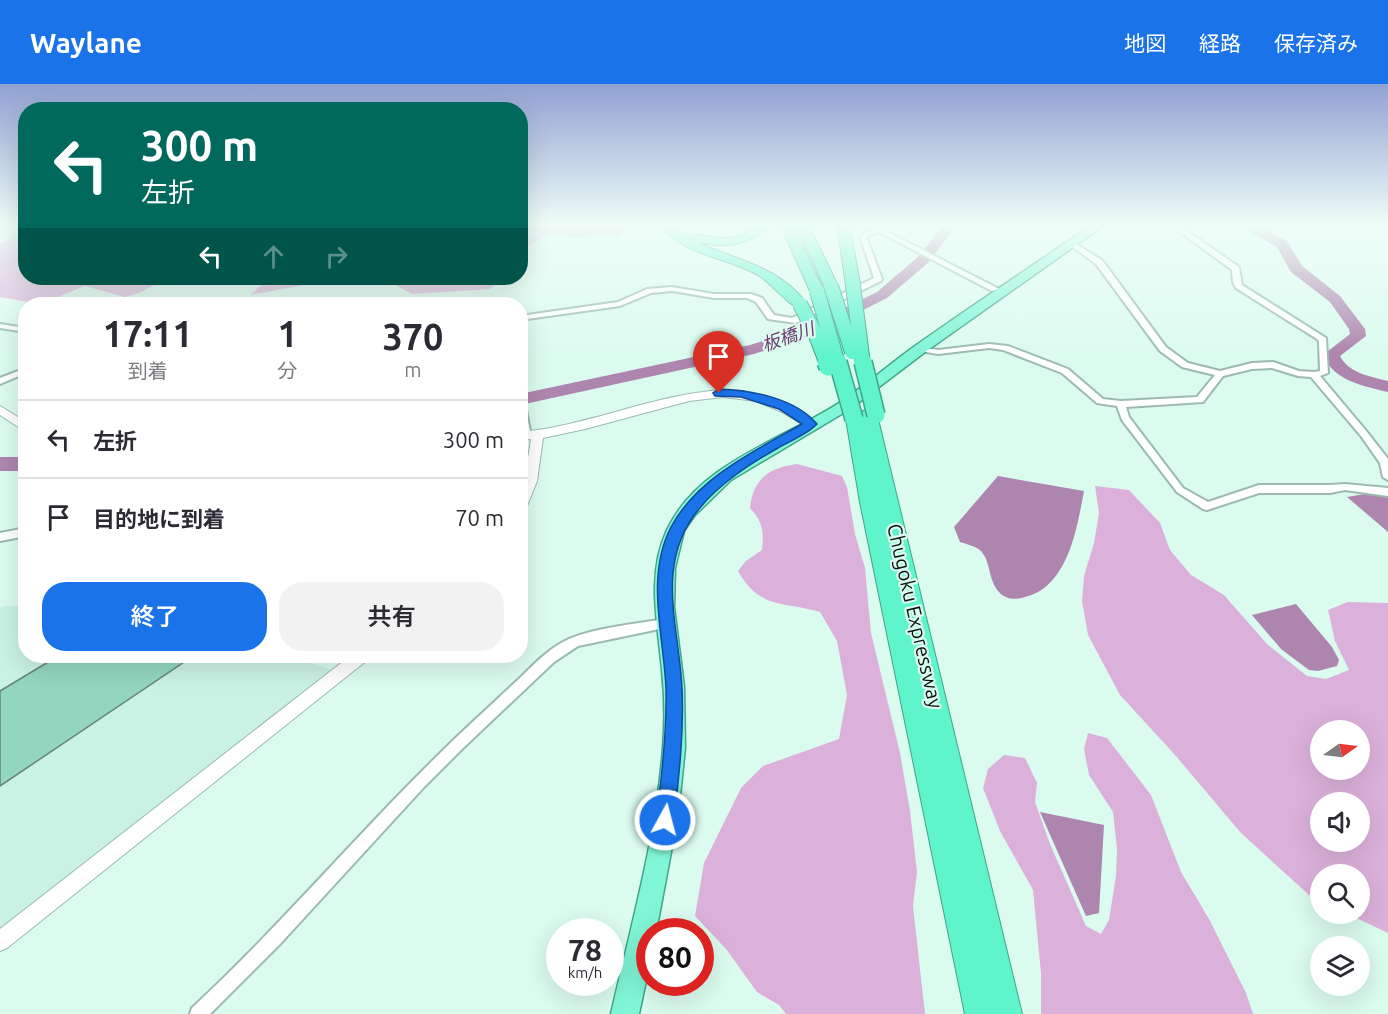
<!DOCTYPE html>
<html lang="ja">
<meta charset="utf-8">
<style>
body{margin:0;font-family:Ubuntu,"Noto Sans JP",sans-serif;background:#f2f2f3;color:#2b2b33;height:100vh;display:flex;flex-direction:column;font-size:22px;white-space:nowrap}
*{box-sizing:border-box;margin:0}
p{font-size:20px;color:#7c7c81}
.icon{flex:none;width:33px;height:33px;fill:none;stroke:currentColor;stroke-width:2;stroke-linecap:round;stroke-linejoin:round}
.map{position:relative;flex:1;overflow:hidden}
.details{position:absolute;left:18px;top:213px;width:510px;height:366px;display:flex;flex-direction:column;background:#fff;border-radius:24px;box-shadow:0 6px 24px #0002}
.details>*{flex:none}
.top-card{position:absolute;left:18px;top:18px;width:510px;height:183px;border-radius:24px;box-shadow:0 6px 24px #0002;background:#00695c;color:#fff;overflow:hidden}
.needle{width:39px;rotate:76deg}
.fabs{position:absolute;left:1310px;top:636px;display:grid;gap:12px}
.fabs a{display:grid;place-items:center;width:60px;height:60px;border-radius:50%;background:#fff;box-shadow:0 6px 24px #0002;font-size:30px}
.speed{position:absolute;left:546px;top:834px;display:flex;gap:12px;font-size:30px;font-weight:700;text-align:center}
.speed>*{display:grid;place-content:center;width:78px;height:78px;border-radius:50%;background:#fff;box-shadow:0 6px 24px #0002;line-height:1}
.speed small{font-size:15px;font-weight:400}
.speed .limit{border:9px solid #d22;background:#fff;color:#111}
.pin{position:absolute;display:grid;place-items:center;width:51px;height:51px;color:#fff;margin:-62px -26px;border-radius:50% 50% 50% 0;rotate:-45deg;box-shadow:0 0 6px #0007}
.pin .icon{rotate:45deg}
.me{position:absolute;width:66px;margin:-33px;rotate:7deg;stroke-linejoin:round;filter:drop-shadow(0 0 4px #0008)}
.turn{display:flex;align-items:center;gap:21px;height:126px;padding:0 24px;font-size:27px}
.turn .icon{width:78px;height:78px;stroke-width:2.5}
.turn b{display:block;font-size:42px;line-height:51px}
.lanes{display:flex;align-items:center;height:57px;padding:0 24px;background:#0003;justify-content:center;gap:30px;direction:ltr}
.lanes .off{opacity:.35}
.eta{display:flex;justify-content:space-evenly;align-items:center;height:102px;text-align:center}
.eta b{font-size:36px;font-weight:600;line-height:42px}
.button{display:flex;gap:12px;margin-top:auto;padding:12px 24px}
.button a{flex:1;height:69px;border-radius:24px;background:#1a73e8;color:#fff;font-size:24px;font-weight:600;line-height:69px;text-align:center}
.button a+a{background:#f2f2f3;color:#2b2b33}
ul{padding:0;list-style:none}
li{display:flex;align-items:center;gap:18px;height:78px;padding:0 24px;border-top:2px solid #e1e1e2}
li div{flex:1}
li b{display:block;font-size:22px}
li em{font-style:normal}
header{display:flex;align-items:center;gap:36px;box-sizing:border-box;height:84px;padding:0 30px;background:#1a73e8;color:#fff}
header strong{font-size:28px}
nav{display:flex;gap:33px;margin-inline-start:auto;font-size:21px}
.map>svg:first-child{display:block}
</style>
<header>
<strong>Waylane</strong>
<nav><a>地図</a><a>経路</a><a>保存済み</a></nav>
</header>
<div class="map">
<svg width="1388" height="930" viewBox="0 0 1388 930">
<rect width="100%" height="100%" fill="#dbfbef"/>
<!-- built -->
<path fill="#c9f2e4" d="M 4,522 L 25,522 L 26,572 L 305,572 L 313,580 L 331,585 L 0,847 L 0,524 Z"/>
<!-- forest -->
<g fill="#dbb1db" fill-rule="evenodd">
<path d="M 521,140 L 633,140 L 616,152 L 568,153 L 548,150 L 521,167 Z"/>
<path d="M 25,146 L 26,194 L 168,194 L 139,209 L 125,213 L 85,202 L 40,220 L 0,213 L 0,160 Z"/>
<path d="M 269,194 L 343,194 L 250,211 Z"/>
<path d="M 382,194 L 502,194 L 490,205 L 412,210 Z"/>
<path d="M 797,380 L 842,392 L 847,403 L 855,450 L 865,484 L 871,549 L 900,669 L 910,727 L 917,788 L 913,822 L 925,930 L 786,930 L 779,921 L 757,908 L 726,865 L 695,832 L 704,779 L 741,704 L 763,682 L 839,655 L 847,611 L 837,557 L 820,528 C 783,517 760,526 738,487 L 746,477 L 762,466 C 764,448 763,438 750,424 C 753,395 768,384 797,380 Z"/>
<path d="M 1095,402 L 1129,406 L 1160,439 L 1170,466 L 1191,491 L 1224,511 L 1267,560 L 1307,592 L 1326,595 L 1349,586 L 1335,557 L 1328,526 L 1348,518 L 1388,519 L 1388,849 L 1348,830 L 1359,830 L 1359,790 L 1320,790 L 1320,816 L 1309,811 L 1240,748 L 1176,672 L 1120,611 L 1088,551 L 1082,517 L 1084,492 L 1094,459 L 1099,429 ZM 1359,646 L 1359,686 L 1320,686 L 1320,646 ZM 1359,718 L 1359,758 L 1320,758 L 1320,718 Z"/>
<path d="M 1088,649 L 1107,654 L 1151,711 L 1181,788 L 1209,835 L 1246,909 L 1253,930 L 1041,930 L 1041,889 L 1033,806 L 1000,747 L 983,704 L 988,685 L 1004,671 L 1025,674 L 1037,699 L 1035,718 L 1050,760 L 1086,842 L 1101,850 L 1109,836 L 1116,792 L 1117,765 L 1113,728 L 1089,691 L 1084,665 Z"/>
</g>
<!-- water -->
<g fill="#ae85ae">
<path d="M 998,392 L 1084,407 C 1077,444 1068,503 1025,513 C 1016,516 1006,516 999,508 C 988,496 991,478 981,467 C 976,462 966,460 960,458 L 954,443 Z"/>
<path d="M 1383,407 L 1388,410 L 1388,448 L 1347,413 Z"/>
<path d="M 1296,520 L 1332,563 L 1339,576 L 1337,582 L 1318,587 L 1309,586 L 1281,565 L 1252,531 Z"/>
<path d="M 1040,728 L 1104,741 L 1099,829 L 1086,832 Z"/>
</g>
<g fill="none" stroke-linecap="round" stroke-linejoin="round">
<!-- river -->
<g fill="#ae85ae" fill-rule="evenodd">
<path d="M 944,140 L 957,140 L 929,178 L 887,214 L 818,249 L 754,270 L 520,321 L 520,310 L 750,261 L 806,243 L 877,208 L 919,172 Z"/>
<path d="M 1237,140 L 1254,140 L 1287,157 L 1302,182 L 1340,212 L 1365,245 L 1366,252 L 1340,272 C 1348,289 1372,293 1388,297 L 1388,308 C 1363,302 1334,297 1323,271 L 1350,250 L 1349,245 L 1330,218 L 1291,188 L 1277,163 Z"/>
<rect x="0" y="373" width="26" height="14"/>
</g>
</g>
<!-- building -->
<path fill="#92d6c0" stroke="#67847a" stroke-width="1.5" d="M 58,572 L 193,572 L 0,702 L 0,607 Z"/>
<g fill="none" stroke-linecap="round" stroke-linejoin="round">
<!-- minor casing -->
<g stroke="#9cbab0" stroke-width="4">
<g id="minor">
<path d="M 882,140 L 890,140 L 884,146 L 999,205 L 992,207 L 879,148 L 869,151 L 867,155 L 882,195 L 881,197 L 796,239 L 768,235 L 756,218 L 747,214 L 714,214 L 672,207 L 651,209 L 620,222 L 520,236 L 520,232 L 618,218 L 647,205 L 672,203 L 714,210 L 751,210 L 762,214 L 774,231 L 792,234 L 874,194 L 861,155 L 864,149 L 878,145 Z"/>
<path d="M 1169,140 L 1177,140 L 1239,183 L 1242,201 L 1326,254 L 1328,289 L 1320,292 L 1367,348 L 1388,375 L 1388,396 L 1383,393 L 1380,379 L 1361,352 L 1311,293 L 1298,292 L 1272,284 L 1252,285 L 1223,292 L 1203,318 L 1126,323 L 1129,333 L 1183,404 L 1208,418 L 1259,401 L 1330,401 L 1345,400 L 1388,404 L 1388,412 L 1345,406 L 1330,409 L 1259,409 L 1207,426 L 1203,425 L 1177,408 L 1122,336 L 1117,322 L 1097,319 L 1062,289 L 1003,266 L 989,264 L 938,270 L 920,267 L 916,265 L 920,263 L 938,266 L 989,260 L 1008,262 L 1068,285 L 1103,315 L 1121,317 L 1197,313 L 1215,291 L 1182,283 L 1160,267 L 1096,180 L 1070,161 L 1069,160 L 1072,158 L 1102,176 L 1166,263 L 1188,279 L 1220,287 L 1252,279 L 1273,278 L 1299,287 L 1314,288 L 1320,287 L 1319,257 L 1317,255 L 1236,204 L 1233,198 L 1232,186 Z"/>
<path d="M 0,240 L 26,244 L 26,248 L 0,244 Z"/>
<path d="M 26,284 L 26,289 L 0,300 L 0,294 Z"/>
<path d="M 520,313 L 524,316 L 531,352 L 526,355 L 523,354 L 520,346 Z"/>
<path d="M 26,444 L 26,452 L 0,457 L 0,449 Z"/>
<path d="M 665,535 L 669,537 L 671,540 L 669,543 L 578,562 L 554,578 L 462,665 L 424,703 L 280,860 L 210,930 L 190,930 L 192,924 C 292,831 378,725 478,633 C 493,619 507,606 521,593 C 534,580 548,566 563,558 C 589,544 636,540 665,535 Z"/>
</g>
</g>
<!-- tertiary casing -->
<g stroke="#9cbab0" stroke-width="2">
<g id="tertiary">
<path d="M 723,306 C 752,307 797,317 817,340 L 815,343 L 807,343 L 782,328 L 756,317 L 723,313 L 689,317 L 585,345 L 543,354 L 537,397 L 525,427 L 520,429 C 520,404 528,380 531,355 L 520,356 L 520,348 C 589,342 654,310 723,306 Z"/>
<path d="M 0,322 L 26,338 L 26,348 L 0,331 Z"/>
<path d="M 350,572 L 369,572 L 366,577 L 7,864 L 0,867 L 0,845 Z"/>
</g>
</g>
<!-- trunk casing -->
<g stroke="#40a589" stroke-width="3">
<path id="trunk" d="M 1093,140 L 1106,140 L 925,268 L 850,325 L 731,396 L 695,431 L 684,447 L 675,484 L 674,523 L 684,602 L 685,664 L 678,731 L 656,848 L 650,848 L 650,878 L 639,930 L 611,930 C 631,842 656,754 663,664 C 665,638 665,613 662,587 C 658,540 646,491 667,446 C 699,378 784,356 842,317 C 867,300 890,280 915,262 C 974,220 1034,181 1093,140 Z"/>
</g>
<!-- motorway casing -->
<g stroke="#40a589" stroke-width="2">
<g id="motorway">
<path d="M 660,140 L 673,140 L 693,157 L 693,152 L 698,151 C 711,153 725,156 738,152 C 752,147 754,140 770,140 C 752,163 722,164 696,158 C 736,176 779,182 807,220 L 800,224 C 789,222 772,200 761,193 C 728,172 685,174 660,140 Z"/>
<path d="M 780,140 L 792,140 L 824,207 L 822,210 L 812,210 L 810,207 Z"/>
<path d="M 796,140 L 808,140 L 838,202 L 836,205 L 826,205 L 824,202 Z"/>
<path d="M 837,140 L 849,140 L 859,194 L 857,197 L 852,198 L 845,194 Z"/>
<path d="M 869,326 L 875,327 L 877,331 L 1022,930 L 965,930 L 860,418 L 846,335 L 848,331 L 854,330 L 861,333 L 863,327 Z"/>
</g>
</g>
<!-- minor -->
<use href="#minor" fill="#fff" fill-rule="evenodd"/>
<!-- tertiary -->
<use href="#tertiary" fill="#fff" fill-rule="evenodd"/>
<!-- trunk -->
<use href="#trunk" fill="#80f6d6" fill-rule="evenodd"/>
<!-- motorway -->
<use href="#motorway" fill="#60f4cc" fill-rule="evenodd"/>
<!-- motorway-bridge-far1 casing -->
<g stroke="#40a589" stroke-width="16" stroke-linecap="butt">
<g id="motorway-bridge-far1">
<path d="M 852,194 L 863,280"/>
<path d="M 831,202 L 852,268"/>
<path d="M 817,207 L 838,280"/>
<path d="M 800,220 L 815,249 L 827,280"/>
</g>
</g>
<!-- motorway-bridge casing -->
<g stroke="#40a589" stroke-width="20" stroke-linecap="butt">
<g id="motorway-bridge">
<path d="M 826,278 L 828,283"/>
<path d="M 838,278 L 854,335"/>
<path d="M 863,278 L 876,331"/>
</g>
</g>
<!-- motorway-bridge-far1 -->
<use href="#motorway-bridge-far1" stroke="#60f4cc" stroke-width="14"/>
<!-- motorway-bridge -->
<use href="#motorway-bridge" stroke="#60f4cc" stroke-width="17"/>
</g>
<!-- sky -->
<linearGradient id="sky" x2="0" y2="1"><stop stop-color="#91a1d1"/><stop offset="0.52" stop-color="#effdf8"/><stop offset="1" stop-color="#effdf8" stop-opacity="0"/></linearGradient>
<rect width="1388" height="271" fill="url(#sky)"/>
<!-- route -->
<path fill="#1a73e8" stroke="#114b97" stroke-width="1.5" d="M 719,305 C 751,306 795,314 817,340 C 808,350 790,357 778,364 C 750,380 720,399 699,425 C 654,479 679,542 682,604 C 684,649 679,692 674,736 L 671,743 L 665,745 L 659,743 L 656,736 C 662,692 667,649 666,605 C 664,552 645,493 671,443 C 697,394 756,366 802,340 L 779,325 L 741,313 L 715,312 L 713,309 Z"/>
<g text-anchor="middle" stroke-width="4.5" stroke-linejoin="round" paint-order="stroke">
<!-- far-water labels -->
<g font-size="18" font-style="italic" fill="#6e3a70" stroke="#dbfbef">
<text transform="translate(788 253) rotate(-19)" y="6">板橋川</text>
</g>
<!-- street labels -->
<g font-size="20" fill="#06110d" stroke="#dbfbef">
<text transform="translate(915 532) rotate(77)" y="7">Chugoku Expressway</text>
</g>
</g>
</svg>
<div class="fabs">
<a><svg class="needle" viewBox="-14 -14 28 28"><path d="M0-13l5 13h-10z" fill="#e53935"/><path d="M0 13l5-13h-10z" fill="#7c7c81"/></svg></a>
<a><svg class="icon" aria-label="sound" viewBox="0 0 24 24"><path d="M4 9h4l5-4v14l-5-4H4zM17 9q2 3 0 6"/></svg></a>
<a><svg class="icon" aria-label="search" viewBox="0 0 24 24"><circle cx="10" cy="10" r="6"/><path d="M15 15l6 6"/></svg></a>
<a><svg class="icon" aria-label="layers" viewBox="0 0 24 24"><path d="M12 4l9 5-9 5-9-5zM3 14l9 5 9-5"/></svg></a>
</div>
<div class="speed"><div>78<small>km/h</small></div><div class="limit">80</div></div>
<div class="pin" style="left:719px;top:309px;background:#d93025"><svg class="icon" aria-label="arrive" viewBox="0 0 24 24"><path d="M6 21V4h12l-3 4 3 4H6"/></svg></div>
<svg class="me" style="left:665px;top:736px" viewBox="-20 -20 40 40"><circle r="17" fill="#1a73e8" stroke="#fff" stroke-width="3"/><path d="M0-11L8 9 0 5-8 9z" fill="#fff"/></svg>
<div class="top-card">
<div class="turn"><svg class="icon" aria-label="left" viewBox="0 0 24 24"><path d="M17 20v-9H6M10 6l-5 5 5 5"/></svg><div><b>300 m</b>左折</div></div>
<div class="lanes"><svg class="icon" aria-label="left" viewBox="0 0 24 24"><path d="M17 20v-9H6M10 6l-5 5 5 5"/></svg><svg class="icon off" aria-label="ahead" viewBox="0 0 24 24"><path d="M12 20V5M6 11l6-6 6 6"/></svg><svg class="icon off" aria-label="right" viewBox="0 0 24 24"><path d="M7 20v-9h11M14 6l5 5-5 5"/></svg></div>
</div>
<section class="details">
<div class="eta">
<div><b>17:11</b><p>到着</p></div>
<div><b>1</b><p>分</p></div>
<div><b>370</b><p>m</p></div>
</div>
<ul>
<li><svg class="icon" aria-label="left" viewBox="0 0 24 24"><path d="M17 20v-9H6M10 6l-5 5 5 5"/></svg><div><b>左折</b></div><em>300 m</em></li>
<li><svg class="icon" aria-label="arrive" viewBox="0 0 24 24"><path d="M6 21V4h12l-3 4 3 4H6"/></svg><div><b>目的地に到着</b></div><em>70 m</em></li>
</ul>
<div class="button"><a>終了</a><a>共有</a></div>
</section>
</div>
